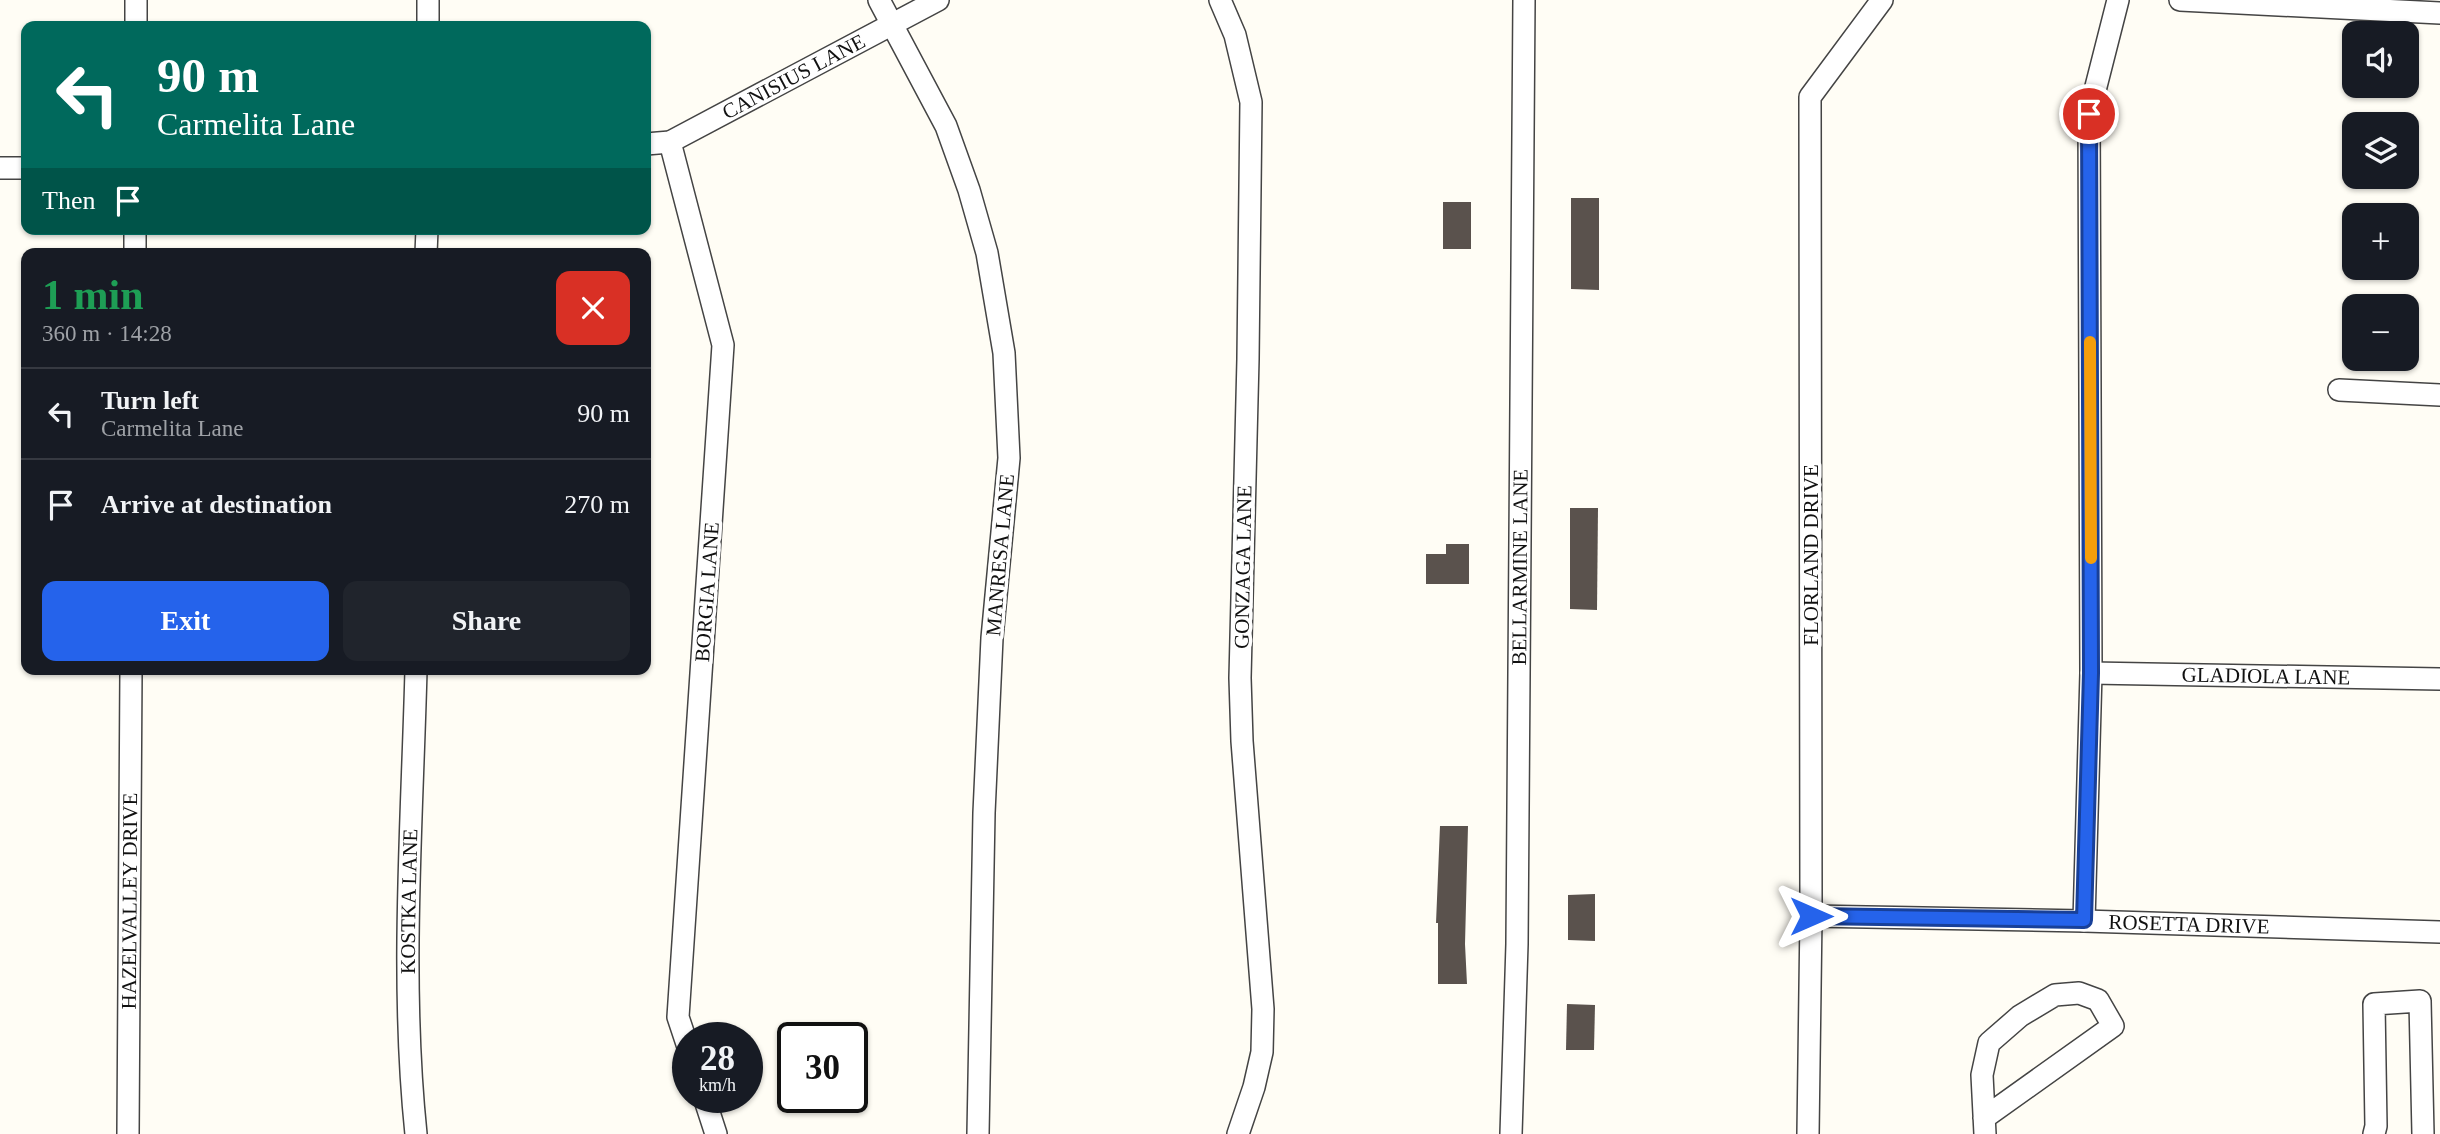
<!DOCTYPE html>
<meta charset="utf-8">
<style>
body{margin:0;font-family:Georgia,serif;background:#20242c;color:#f1f3f6;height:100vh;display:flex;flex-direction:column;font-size:26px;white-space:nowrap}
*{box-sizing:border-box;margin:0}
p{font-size:23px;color:#9ea1a6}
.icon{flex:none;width:38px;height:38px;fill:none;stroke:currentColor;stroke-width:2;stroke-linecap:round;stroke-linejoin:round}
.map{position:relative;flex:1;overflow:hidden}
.sheet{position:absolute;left:21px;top:248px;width:630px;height:427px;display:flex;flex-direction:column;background:#171b24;border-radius:14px;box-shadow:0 2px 5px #0004}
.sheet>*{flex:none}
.banner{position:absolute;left:21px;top:21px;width:630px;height:214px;border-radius:14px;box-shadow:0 2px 5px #0004;background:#00695c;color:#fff;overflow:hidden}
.fabs{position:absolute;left:2342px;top:21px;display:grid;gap:14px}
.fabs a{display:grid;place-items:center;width:77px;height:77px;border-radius:14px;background:#171b24;box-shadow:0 2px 5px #0004;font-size:35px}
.speed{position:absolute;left:672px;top:1022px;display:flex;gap:14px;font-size:35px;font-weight:700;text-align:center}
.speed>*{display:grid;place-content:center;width:91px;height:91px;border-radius:50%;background:#171b24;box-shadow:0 2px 5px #0004;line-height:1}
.speed small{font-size:18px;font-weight:400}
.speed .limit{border:4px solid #111;border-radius:10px;background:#fff;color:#111}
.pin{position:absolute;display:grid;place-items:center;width:60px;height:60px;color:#fff;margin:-30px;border:4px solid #fff;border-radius:50%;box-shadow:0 2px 7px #0007}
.me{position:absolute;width:77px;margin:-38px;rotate:90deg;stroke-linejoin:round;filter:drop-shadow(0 0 5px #0008)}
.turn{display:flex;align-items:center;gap:24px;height:147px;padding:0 21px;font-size:32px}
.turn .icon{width:91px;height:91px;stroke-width:2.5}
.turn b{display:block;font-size:49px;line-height:60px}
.then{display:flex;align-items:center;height:66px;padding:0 21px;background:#0003;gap:14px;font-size:26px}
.round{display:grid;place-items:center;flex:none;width:74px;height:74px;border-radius:14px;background:#20242c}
.headline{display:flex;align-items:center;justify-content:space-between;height:119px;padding:0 21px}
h1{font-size:42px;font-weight:700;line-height:52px;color:#1e9e55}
.button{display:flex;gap:14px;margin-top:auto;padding:14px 21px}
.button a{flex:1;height:80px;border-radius:14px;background:#2563eb;color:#fff;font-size:28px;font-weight:700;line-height:80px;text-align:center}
.button a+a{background:#20242c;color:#f1f3f6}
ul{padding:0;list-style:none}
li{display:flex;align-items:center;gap:21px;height:91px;padding:0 21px;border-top:2px solid #363941}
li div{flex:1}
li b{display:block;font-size:26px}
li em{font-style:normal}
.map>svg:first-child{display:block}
</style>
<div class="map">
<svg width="2440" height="1134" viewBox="0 0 2440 1134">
<rect width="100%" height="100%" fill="#fffdf5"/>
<!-- building -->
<g fill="#5a524d">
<path d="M 1571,198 L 1599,198 L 1599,290 L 1571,289 Z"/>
<rect x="1443" y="202" width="28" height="47"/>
<path d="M 1570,508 L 1598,508 L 1597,610 L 1570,609 Z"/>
<path d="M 1446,544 L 1469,544 L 1469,584 L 1426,584 L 1426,554 L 1446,554 Z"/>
<path d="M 1440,826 L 1468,826 L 1465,944 L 1467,984 L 1438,984 L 1438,923 L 1436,923 Z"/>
<path d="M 1595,894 L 1595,941 L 1568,940 L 1568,895 Z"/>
<path d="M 1567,1004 L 1595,1005 L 1594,1050 L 1566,1050 Z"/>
</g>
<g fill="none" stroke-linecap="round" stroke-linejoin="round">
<!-- minor casing -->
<g stroke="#444" stroke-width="24">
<g id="minor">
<path d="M 428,0 L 428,26"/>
<path d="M 879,0 L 946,126 L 969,190 L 987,253 L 1004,353 L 1009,458 L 992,638 L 984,813 L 978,1134"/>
<path d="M 1220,0 L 1235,35 L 1251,102 L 1248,359 L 1240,678 L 1242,741 L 1263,1009 L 1262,1052 L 1254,1087 L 1238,1134"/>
<path d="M 2180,0 L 2440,13"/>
<path d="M 136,26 L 136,0"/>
<path d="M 670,142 L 723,345 L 678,1017 L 688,1047"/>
<path id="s1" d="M 646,144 L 670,142 L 938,0"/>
<path d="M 0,168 L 26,168"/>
<path d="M 135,254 L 135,229"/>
<path d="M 426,254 L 427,229"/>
<path d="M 2339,390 L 2440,395"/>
<path id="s2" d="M 2091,673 L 2440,679"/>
<path id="s3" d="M 1811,916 L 2084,921 L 2440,932"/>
<path d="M 2084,921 L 2091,673 L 2089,114 L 2118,0"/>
<path d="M 704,1097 L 716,1134"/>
<path d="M 1984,1118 L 2113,1026 L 2098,1000 L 2079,993 L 2055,995 L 2020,1016 L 1989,1043 L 1982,1075 L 1985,1134"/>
<path id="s4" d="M 128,1134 L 131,670"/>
<path id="s5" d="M 416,1134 C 400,981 412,824 416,670"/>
<path id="s6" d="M 1511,1134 L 1517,944 L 1524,0"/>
<path d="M 1808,1134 L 1811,916 L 1810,97 L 1882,0"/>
<path d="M 2374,1134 L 2376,1126 L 2374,1004 L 2420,1001 L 2423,1134"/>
</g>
</g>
<!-- minor -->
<use href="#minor" stroke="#fff" stroke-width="21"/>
</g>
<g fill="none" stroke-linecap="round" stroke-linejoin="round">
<!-- route casing -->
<g stroke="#184099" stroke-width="18">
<path id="route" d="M 1811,916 L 2084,920 L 2091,673 L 2089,114"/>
</g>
<!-- route -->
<use href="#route" stroke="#2563eb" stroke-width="12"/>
<!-- slow -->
<path stroke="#f59e0b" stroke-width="12" d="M 2090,342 L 2091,558"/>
</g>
<g text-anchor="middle" stroke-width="7" stroke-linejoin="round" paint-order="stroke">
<!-- street labels -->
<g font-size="21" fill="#111" stroke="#fff">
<text dy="7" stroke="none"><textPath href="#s1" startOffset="164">CANISIUS LANE</textPath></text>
<text transform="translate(1000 555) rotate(-85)" y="7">MANRESA LANE</text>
<text transform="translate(1811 555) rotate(-90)" y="7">FLORLAND DRIVE</text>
<text transform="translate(1243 567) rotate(-89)" y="7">GONZAGA LANE</text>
<text dy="7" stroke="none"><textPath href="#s6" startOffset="567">BELLARMINE LANE</textPath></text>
<text transform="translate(707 592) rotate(-86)" y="7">BORGIA LANE</text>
<text dy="7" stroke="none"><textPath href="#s2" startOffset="175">GLADIOLA LANE</textPath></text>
<text dy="7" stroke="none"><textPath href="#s4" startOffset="233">HAZELVALLEY DRIVE</textPath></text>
<text dy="7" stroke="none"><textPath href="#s5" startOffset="233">KOSTKA LANE</textPath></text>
<text dy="7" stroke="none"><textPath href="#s3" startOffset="378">ROSETTA DRIVE</textPath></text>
</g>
</g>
</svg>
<div class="fabs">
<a><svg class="icon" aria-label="sound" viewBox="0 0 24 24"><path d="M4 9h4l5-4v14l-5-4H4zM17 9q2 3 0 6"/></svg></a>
<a><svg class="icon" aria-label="layers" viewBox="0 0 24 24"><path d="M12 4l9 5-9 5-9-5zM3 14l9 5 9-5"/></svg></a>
<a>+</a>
<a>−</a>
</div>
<div class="speed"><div>28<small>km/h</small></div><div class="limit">30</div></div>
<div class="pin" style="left:2089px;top:114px;background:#d93025"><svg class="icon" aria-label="arrive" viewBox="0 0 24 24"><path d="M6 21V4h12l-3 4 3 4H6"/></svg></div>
<svg class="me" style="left:1811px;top:916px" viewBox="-20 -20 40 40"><path d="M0-17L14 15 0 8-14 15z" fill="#2563eb" stroke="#fff" stroke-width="4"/></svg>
<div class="banner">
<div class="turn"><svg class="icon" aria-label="left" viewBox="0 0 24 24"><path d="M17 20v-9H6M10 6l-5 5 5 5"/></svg><div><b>90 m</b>Carmelita Lane</div></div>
<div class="then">Then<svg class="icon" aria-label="arrive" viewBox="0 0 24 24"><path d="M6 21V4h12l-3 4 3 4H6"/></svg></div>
</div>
<section class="sheet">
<div class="headline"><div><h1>1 min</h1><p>360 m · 14:28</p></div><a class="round" style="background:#d93025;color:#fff"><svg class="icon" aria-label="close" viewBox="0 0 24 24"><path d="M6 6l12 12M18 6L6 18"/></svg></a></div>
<ul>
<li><svg class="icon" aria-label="left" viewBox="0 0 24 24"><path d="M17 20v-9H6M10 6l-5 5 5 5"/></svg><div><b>Turn left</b><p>Carmelita Lane</p></div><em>90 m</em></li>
<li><svg class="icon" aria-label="arrive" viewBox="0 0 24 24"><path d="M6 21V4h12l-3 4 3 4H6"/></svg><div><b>Arrive at destination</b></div><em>270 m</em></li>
</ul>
<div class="button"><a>Exit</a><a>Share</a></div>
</section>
</div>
